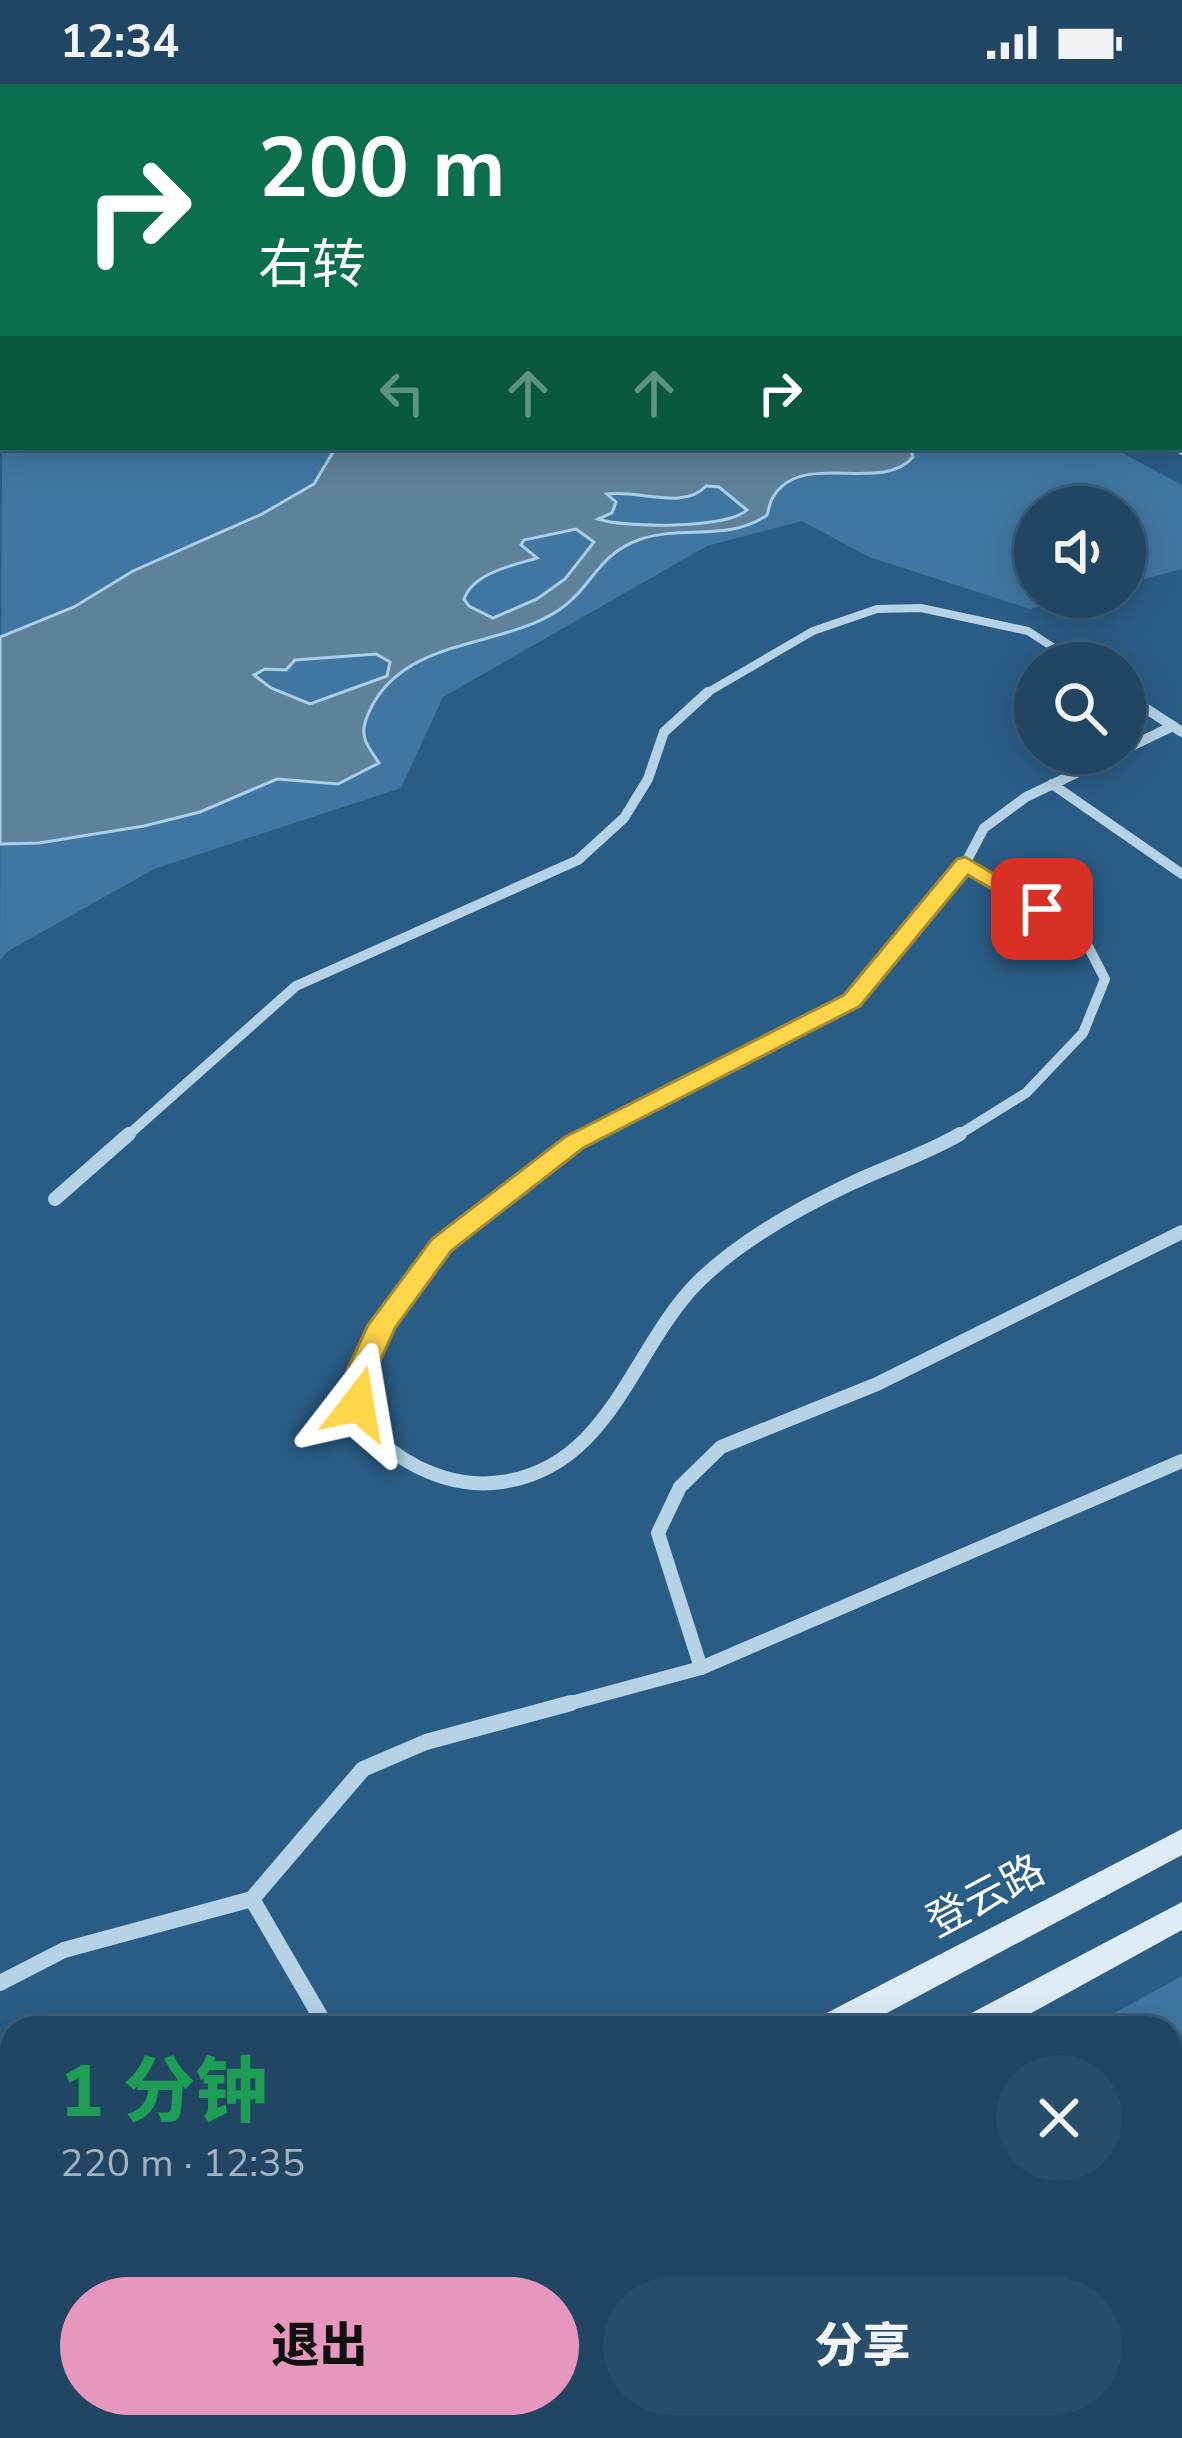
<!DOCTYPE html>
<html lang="zh">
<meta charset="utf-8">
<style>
body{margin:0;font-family:"Nunito Sans","Noto Sans SC",sans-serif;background:#284d6a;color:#f1f3f6;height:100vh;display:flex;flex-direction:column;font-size:45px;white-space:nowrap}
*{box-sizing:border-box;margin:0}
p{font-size:39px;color:#a2b1bf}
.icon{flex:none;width:66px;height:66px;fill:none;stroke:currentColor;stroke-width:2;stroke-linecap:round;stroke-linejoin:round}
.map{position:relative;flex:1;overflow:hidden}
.details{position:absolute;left:0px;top:1932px;width:1182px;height:423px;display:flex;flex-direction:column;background:#204664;border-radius:36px 36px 0 0;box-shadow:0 6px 30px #0003,0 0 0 3px #3d5e78}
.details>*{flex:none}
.top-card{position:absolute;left:0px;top:0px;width:1182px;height:366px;box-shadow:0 6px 30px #0003,0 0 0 3px #3d5e78;background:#0b6e4f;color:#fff;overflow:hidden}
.buttons{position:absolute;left:1014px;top:402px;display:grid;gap:24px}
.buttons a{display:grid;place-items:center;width:132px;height:132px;border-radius:50%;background:#204664;box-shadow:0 6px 30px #0003,0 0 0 3px #3d5e78;font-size:60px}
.pin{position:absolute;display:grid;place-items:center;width:102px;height:102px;color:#fff;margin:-51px;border-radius:24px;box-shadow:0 6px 18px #0006}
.me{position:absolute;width:132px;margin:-66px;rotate:14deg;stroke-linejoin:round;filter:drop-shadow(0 0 9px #0008)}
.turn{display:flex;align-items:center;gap:42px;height:252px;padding:0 60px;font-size:54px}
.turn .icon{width:156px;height:156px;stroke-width:2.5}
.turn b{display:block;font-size:84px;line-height:102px}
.lanes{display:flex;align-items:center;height:114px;padding:0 60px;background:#0003;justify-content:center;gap:60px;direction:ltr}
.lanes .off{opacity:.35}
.round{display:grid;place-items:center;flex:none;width:126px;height:126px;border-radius:63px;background:#284d6a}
.headline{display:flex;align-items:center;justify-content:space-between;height:204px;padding:0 60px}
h1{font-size:72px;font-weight:800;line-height:90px;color:#1e9e55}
.cta{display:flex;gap:24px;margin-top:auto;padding:24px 60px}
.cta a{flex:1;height:138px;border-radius:72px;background:#e797bd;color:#111;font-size:48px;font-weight:800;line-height:138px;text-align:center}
.cta a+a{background:#284d6a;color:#f1f3f6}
.status{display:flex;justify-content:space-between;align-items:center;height:84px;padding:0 60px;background:#204664;direction:ltr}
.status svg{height:33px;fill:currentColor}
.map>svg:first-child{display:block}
</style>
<div class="status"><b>12:34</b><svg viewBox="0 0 49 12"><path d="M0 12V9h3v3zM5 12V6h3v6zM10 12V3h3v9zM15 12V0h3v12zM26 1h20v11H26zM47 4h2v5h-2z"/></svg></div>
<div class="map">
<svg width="1182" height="2354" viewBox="0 0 1182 2354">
<rect width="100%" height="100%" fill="#2a5d86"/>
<!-- green -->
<g fill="#3f77a2">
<path d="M 753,0 L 1182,0 L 1182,320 L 1179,3 Z"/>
<path d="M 3,144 L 3,363 L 1111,363 L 1182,401 L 1182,485 L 1125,500 L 1125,423 L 1035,423 L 1035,513 L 1074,513 L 1030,525 L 869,473 L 802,437 L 707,462 L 443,613 L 401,704 L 154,785 L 8,867 L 0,876 Z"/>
<path d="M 1182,1892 L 1182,2354 L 332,2354 L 352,2343 L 1170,2343 L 1170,1944 L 1087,1944 Z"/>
</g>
<!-- water -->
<path fill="#5e819c" stroke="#aacee7" stroke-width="3" fill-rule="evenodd" d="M 336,363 L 910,363 L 913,373 C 881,411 799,364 772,415 C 769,420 769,426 767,431 C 729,458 683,441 641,455 C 597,470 593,503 559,526 C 502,564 411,553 373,620 C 368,630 361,643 365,655 C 367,663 375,672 379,679 L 338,700 L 277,695 L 200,728 L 144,742 L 39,759 L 0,760 L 0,553 L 74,523 L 133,487 L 262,430 L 314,400 ZM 706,402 L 719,403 L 747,426 C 727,445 624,444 598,435 L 612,429 L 616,418 L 607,410 C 638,405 683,427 706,402 ZM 576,445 L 594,458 L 565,495 L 537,515 L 493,534 L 469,522 L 464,515 C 474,488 515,481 537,474 L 521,461 L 524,456 ZM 376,570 L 390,578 L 387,592 L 310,620 L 271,604 L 254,591 L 265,585 L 286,586 L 295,576 Z"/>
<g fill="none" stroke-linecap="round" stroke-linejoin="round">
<!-- street-far3 -->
<path stroke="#b5d2e7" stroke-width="8" d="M 703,611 L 813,547 L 877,525 L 921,524 L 1028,547 L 1077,579"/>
<!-- street-far2 -->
<g stroke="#b5d2e7" stroke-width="10">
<path d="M 1125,611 L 1182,648"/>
<path d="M 1125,665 L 1173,642"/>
<path d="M 1052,700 L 1182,790"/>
<path d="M 965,780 L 984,744 L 1026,713 L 1118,669"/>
<path d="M 126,1053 L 296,902 L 578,776 L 624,734 L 648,695 L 664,648 L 708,608"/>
<path d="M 585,1053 L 852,916 L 965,780"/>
<path d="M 955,1053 L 1026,1009 L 1083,949 L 1105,895 L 1080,847 L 965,780"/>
</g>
<!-- street-far1 -->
<g stroke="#b5d2e7" stroke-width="14">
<path d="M 591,1050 C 517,1087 275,1280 392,1367 C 423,1390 462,1404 502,1398 C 612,1382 632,1263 699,1197 C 740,1157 801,1123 852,1099 C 888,1082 926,1070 960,1050"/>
<path d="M 55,1115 L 129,1050"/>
<path d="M 701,1584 L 658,1449 L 680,1403 L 721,1363 L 877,1300 L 1182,1148"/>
<path d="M 560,1622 L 701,1584 L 1182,1377"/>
</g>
<!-- street -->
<g stroke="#b5d2e7" stroke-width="16">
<path d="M 252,1815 L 327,1944"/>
<path d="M 0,1899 L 64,1866 L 252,1815 L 363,1685 L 426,1658 L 571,1619"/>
</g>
<!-- secondary -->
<g fill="#dfecf7" fill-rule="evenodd">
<path d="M 3,135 L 3,143 L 0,144 L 0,136 Z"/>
<path d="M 1182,1745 L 1182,1771 L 859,1944 L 813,1944 L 817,1934 Z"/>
<path d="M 1182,1818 L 1182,1846 L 1004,1944 L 958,1944 L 962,1934 Z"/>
<path d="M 43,2343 L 97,2343 L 92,2354 L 38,2354 Z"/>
<path d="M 203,2343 L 256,2343 L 251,2354 L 198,2354 Z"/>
</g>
<!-- primary -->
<g fill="#f7fafe" fill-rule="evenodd">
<path d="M 676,0 L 690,0 L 692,3 L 678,3 Z"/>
<path d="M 714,0 L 728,0 L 729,3 L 715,3 Z"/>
<rect x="1179" y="324" width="3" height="12"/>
<path d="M 1179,358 L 1182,358 L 1182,371 L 1169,363 L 1179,363 Z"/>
</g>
</g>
<!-- route -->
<path fill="#ffd54a" stroke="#a68a30" stroke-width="3" d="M 965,773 L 1053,825 L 1042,832 L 1034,830 L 968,791 L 860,922 L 583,1064 L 451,1167 L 395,1244 L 377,1284 L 369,1327 L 348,1327 L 344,1320 L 348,1284 L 368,1241 L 432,1155 L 565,1053 L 844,911 L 957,775 Z"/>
<g text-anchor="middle" stroke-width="9" stroke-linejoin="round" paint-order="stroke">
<!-- near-street labels -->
<g font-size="42" fill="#fff" stroke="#2a5d86">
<text transform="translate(985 1811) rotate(-28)" y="15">登云路</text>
</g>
</g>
</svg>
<div class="buttons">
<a><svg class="icon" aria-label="sound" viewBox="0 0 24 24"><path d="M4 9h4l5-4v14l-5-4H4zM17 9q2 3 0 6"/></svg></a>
<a><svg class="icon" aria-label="search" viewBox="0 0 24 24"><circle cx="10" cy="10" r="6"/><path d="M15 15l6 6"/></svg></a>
</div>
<div class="pin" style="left:1042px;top:825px;background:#d93025"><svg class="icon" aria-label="arrive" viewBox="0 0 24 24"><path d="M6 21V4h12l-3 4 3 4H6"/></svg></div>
<svg class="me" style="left:358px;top:1320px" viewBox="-20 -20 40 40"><path d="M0-17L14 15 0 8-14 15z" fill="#ffd54a" stroke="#fff" stroke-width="4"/></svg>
<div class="top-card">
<div class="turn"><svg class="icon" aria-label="right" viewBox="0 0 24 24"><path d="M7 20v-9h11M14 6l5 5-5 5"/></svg><div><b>200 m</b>右转</div></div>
<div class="lanes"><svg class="icon off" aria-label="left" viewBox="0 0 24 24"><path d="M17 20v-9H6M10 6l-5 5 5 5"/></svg><svg class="icon off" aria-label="ahead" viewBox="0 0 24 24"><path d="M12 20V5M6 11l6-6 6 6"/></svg><svg class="icon off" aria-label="ahead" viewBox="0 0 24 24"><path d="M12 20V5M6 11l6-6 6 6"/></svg><svg class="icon" aria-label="right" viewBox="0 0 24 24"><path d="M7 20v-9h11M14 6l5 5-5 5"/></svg></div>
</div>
<section class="details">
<div class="headline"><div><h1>1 分钟</h1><p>220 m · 12:35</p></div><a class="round"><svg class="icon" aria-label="close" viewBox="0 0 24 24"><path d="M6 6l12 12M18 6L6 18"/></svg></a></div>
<div class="cta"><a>退出</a><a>分享</a></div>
</section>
</div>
